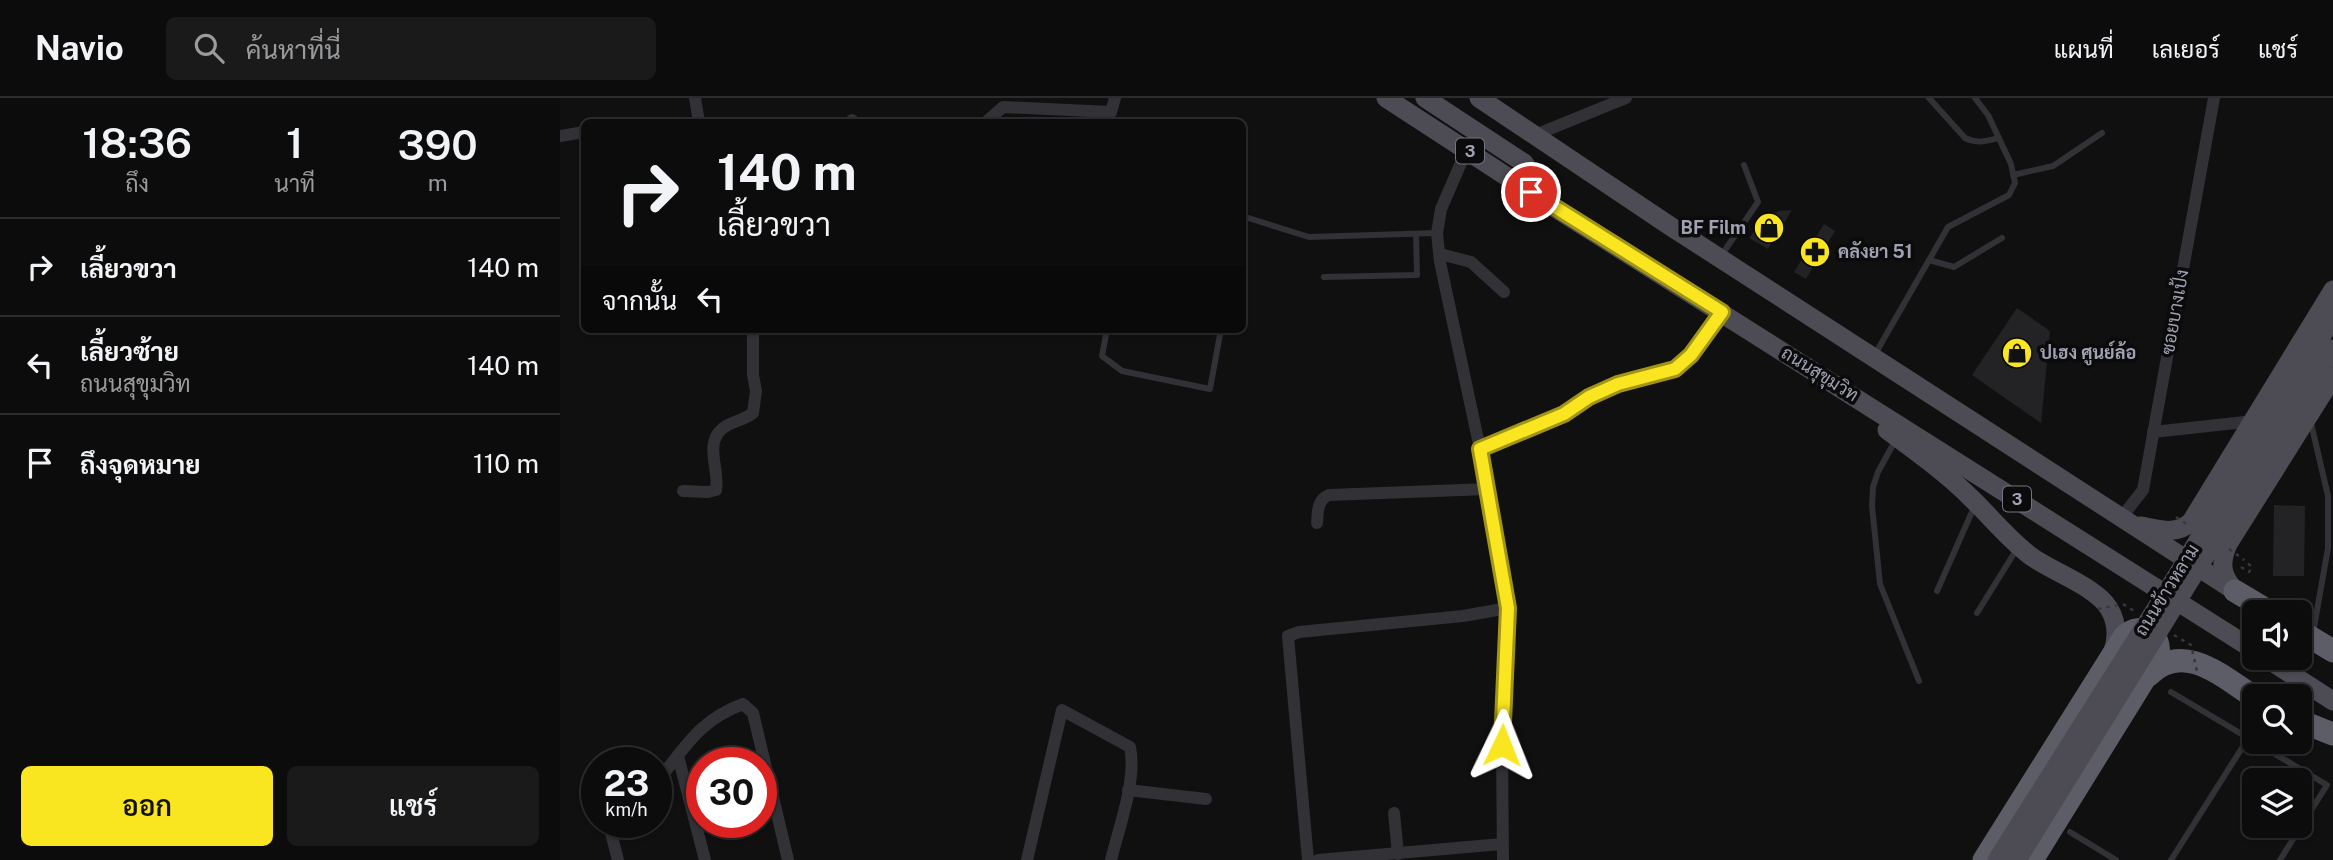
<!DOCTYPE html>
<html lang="th">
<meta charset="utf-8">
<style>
body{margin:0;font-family:"Public Sans",Sarabun,sans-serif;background:#1a1a1b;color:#f1f3f6;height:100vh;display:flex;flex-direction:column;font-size:26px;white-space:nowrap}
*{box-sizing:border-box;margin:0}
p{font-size:23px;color:#9a9b9d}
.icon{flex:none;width:38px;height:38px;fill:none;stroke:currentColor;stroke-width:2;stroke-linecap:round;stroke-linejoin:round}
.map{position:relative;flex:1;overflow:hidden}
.sheet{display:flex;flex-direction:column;background:#0c0c0d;width:560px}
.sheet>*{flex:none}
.hud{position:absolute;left:21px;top:21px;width:665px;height:214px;border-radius:10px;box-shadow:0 2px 5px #0004,0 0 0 2px #2c2c2e;background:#0c0c0d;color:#f1f3f6;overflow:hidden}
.tools{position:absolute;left:1682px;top:502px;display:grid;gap:14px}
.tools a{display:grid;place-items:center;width:70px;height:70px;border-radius:10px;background:#0c0c0d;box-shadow:0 2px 5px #0004,0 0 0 2px #2c2c2e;font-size:35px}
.speed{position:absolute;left:21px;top:649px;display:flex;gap:14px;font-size:35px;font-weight:700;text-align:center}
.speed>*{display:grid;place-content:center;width:91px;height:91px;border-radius:50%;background:#0c0c0d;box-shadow:0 2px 5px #0004,0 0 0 2px #2c2c2e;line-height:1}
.speed small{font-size:18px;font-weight:400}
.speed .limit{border:10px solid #d22;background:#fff;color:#111}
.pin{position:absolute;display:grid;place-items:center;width:60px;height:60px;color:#fff;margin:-30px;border:4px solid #fff;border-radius:50%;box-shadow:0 2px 7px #0007}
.me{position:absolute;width:77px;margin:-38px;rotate:2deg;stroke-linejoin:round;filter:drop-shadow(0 0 5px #0008)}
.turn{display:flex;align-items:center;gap:24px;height:147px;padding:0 21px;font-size:32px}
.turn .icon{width:91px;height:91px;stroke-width:2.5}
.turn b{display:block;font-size:49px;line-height:60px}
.then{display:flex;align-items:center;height:66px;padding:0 21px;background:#0003;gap:14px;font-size:26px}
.eta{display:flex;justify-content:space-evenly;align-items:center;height:119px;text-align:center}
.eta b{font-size:42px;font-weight:600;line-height:49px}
.cta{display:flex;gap:14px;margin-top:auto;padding:14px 21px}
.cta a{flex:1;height:80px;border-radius:10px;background:#f9e520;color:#111;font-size:28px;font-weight:600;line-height:80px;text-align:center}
.cta a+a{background:#1a1a1b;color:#f1f3f6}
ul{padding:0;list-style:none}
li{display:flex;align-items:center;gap:21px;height:98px;padding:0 21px;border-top:2px solid #2c2c2e}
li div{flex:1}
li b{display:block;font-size:26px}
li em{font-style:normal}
header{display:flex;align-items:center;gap:42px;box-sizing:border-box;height:98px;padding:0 35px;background:#0c0c0d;border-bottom:2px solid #2c2c2e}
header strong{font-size:33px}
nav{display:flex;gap:38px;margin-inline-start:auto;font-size:24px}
.search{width:490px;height:63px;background:#1a1a1b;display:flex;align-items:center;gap:18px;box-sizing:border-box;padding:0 24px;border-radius:10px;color:#9a9b9d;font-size:26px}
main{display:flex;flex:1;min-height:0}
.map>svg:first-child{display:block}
</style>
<header>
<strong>Navio</strong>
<div class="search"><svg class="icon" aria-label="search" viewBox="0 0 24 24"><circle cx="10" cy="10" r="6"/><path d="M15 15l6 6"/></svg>ค้นหาที่นี่</div>
<nav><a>แผนที่</a><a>เลเยอร์</a><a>แชร์</a></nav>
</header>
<main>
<section class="sheet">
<div class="eta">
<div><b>18:36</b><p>ถึง</p></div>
<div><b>1</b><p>นาที</p></div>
<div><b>390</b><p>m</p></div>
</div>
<ul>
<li><svg class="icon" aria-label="right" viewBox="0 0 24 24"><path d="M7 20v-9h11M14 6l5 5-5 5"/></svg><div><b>เลี้ยวขวา</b></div><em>140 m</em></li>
<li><svg class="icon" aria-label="left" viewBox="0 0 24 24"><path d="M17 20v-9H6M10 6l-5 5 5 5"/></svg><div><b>เลี้ยวซ้าย</b><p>ถนนสุขุมวิท</p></div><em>140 m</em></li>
<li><svg class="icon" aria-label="arrive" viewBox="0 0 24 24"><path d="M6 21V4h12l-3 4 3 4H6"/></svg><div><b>ถึงจุดหมาย</b></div><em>110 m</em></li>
</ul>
<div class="cta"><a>ออก</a><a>แชร์</a></div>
</section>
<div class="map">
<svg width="1773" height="762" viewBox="0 0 1773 762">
<rect width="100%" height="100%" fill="#101011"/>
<!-- building -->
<g fill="#232325">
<path d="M 1232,112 L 1208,151 L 1189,140 L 1205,120 L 1219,113 Z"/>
<path d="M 1264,126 L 1275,133 L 1246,181 L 1234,174 Z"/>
<path d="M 1457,210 L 1490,233 L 1481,325 L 1412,277 Z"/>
<path d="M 1714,407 L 1745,408 L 1744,478 L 1713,478 Z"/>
</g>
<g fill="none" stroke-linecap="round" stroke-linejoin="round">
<!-- path -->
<path stroke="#37373d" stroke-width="2.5" stroke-dasharray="3.5 5" stroke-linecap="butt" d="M 1681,469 L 1689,474 L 1692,469 L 1683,461"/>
<!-- lane -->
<g stroke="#313136" stroke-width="6">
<path d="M 1369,0 L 1405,40 C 1417,46 1427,43 1439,40"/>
<path d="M 1453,77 L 1493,68 L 1542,35"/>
<path d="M 682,118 L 749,139 L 877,135"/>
<path d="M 1161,158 L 1198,104 L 1184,67"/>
<path d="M 1369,162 L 1394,169 L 1442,140"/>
<path d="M 764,179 L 857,177 L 856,136"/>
<path d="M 547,231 L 542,258 L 562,273 L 650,291 L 661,231"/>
<path d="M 1314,258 L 1388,129 L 1449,97 L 1455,85 L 1451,66 L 1428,17 L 1415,0"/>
<path d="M 1751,325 L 1768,398 L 1768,450 L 1753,535"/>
<path d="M 1335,343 L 1318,374 L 1313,389 L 1312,408 L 1320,486 L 1359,583"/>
<path d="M 920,351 L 1005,316 L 1029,299 L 1058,286 L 1115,271 L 1131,257 L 1159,218"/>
<path d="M 1377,493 L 1415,407"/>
<path d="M 1417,515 L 1458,449"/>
<path d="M 1611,594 L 1767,687 L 1720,762"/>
<path d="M 1510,734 L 1556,762"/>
<path d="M 1611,762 L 1694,631"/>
</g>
<!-- street -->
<g stroke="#313136" stroke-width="12">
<path d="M 135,0 L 139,24"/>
<path d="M 292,22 L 294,24"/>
<path d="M 426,24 L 443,9 L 551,14 L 555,0"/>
<path d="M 975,37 L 1066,0"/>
<path d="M 0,38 L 24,34"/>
<path d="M 907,51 L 881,111 L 877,135 L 880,164 L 920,351 L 948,510 L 942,647 L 943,762"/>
<path d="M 880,156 L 911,164 L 944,194"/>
<path d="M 1593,334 L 1694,323"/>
<path d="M 123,393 L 148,394 L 156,392 C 160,373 144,346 162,331 C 171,323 183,323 193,315 L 196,293 L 193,277 L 193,231"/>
<path d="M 1561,420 L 1583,392 L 1654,0"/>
<path d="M 757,425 C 758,413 757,402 769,397 L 928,391"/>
<path d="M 118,658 L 145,762"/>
<path d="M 96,685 C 125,650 139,622 183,606 L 193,615 L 228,762"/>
<path d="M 568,692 L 646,701"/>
<path d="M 834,715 L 838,756"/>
<path d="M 58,762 L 50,731 L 59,724"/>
<path d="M 467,762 L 502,612 L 570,649 C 577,682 559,729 551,762"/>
<path d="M 748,762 L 728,538 L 739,534 L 903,518 L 948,510"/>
<path d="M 758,762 L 942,746"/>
</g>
<!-- primary -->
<g stroke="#4d4c55" stroke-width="19">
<path d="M 826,0 L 992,108 L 1694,552"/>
<path d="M 865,0 L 964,65 L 988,101"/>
<path d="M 919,0 L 1110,128 L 1675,493"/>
<path d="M 1327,332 C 1355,353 1385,374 1410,399 C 1431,419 1449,442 1472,459 C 1494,474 1528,486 1545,505 C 1557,519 1559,539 1552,556"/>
<path d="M 1580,428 C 1599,431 1615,438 1631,424 L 1773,192"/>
<path d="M 1672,489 C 1660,474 1661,463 1668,446 L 1773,279"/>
<path d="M 1706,560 L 1773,603"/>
</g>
<!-- highway -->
<g stroke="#5c5d67" stroke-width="23">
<path d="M 1675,493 L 1710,514"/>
<path d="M 1740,533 L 1773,553"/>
<path d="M 1589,577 C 1623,542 1663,579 1694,599"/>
<path d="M 1740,623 L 1773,636"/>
<path d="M 1424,762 L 1564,539 C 1582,521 1606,539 1596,562 L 1472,762"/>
</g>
<!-- path-bridge -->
<g stroke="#37373d" stroke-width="2.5" stroke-dasharray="3.5 5" stroke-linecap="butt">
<path d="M 1616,419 L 1628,427"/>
<path d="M 1669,451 L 1683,461"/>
<path d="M 1538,511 L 1563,506 L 1574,513"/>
<path d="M 1614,537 L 1631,547 L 1637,573"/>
</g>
<!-- primary-bridge -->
<g stroke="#4d4c55" stroke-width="19">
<path d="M 1437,762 L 1616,479 L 1773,219"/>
<path d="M 1457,762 L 1773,251"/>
</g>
</g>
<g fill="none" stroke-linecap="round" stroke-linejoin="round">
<!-- route casing -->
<g stroke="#a29515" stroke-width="18">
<path id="route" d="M 942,647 L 948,510 L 920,351 L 1004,316 L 1029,299 L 1058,286 L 1115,271 L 1131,257 L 1162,214 L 971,94"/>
</g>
<!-- route -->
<use href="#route" stroke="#f9e520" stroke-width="12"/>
</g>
<!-- icons -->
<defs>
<g id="shop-disc" transform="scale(1.575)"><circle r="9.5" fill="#f9e520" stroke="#0b0b0c"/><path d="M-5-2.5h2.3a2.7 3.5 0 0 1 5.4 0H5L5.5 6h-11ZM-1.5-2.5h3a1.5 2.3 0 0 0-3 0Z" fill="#111"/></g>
<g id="pharmacy-disc" transform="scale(1.575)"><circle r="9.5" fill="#f9e520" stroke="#0b0b0c"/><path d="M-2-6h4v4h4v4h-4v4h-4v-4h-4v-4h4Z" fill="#111"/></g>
</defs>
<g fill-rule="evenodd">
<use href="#shop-disc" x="1209" y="130"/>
<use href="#pharmacy-disc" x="1255" y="154"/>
<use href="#shop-disc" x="1457" y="255"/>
</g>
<g text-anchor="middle" stroke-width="7" stroke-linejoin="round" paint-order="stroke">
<!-- shield labels -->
<g fill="#0b0b0c" stroke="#737481" stroke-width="2">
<rect x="896" y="40.5" width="28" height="25" rx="5"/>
<rect x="1443" y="388.5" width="28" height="25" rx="5"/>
</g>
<g font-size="16" font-weight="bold" fill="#a0a1b3">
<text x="910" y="59">3</text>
<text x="1457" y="407">3</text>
</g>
<!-- poi labels -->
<g font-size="18" font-weight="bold" fill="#a0a1b3" stroke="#0b0b0c" text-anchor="start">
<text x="1186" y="136" text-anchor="end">BF Film</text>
<text x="1278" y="160">คลังยา 51</text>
<text x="1480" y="261">ปเฮง ศูนย์ล้อ</text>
</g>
<!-- street labels -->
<g font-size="18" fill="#a0a1b3" stroke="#0b0b0c">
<text transform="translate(1615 214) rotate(-80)" y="6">ซอยบางเป้ง</text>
<text transform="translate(1260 276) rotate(32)" y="6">ถนนสุขุมวิท</text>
<text transform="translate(1607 492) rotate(-58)" y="6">ถนนข้าวหลาม</text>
</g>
</g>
</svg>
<div class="tools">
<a><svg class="icon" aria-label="sound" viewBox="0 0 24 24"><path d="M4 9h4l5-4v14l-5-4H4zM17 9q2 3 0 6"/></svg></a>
<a><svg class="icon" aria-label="search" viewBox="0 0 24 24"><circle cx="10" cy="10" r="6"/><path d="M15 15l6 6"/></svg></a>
<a><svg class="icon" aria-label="layers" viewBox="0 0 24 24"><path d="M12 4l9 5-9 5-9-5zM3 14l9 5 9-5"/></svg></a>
</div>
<div class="speed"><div>23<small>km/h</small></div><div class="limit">30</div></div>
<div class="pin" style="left:971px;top:94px;background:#d93025"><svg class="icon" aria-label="arrive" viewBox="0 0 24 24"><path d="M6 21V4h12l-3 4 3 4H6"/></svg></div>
<svg class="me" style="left:942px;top:647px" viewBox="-20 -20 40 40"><path d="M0-17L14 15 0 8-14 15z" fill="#f9e520" stroke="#fff" stroke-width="4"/></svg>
<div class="hud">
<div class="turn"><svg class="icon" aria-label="right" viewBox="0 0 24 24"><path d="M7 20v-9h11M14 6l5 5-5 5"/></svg><div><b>140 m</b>เลี้ยวขวา</div></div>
<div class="then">จากนั้น<svg class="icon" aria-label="left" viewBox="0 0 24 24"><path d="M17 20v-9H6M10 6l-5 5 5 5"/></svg></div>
</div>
</div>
</main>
